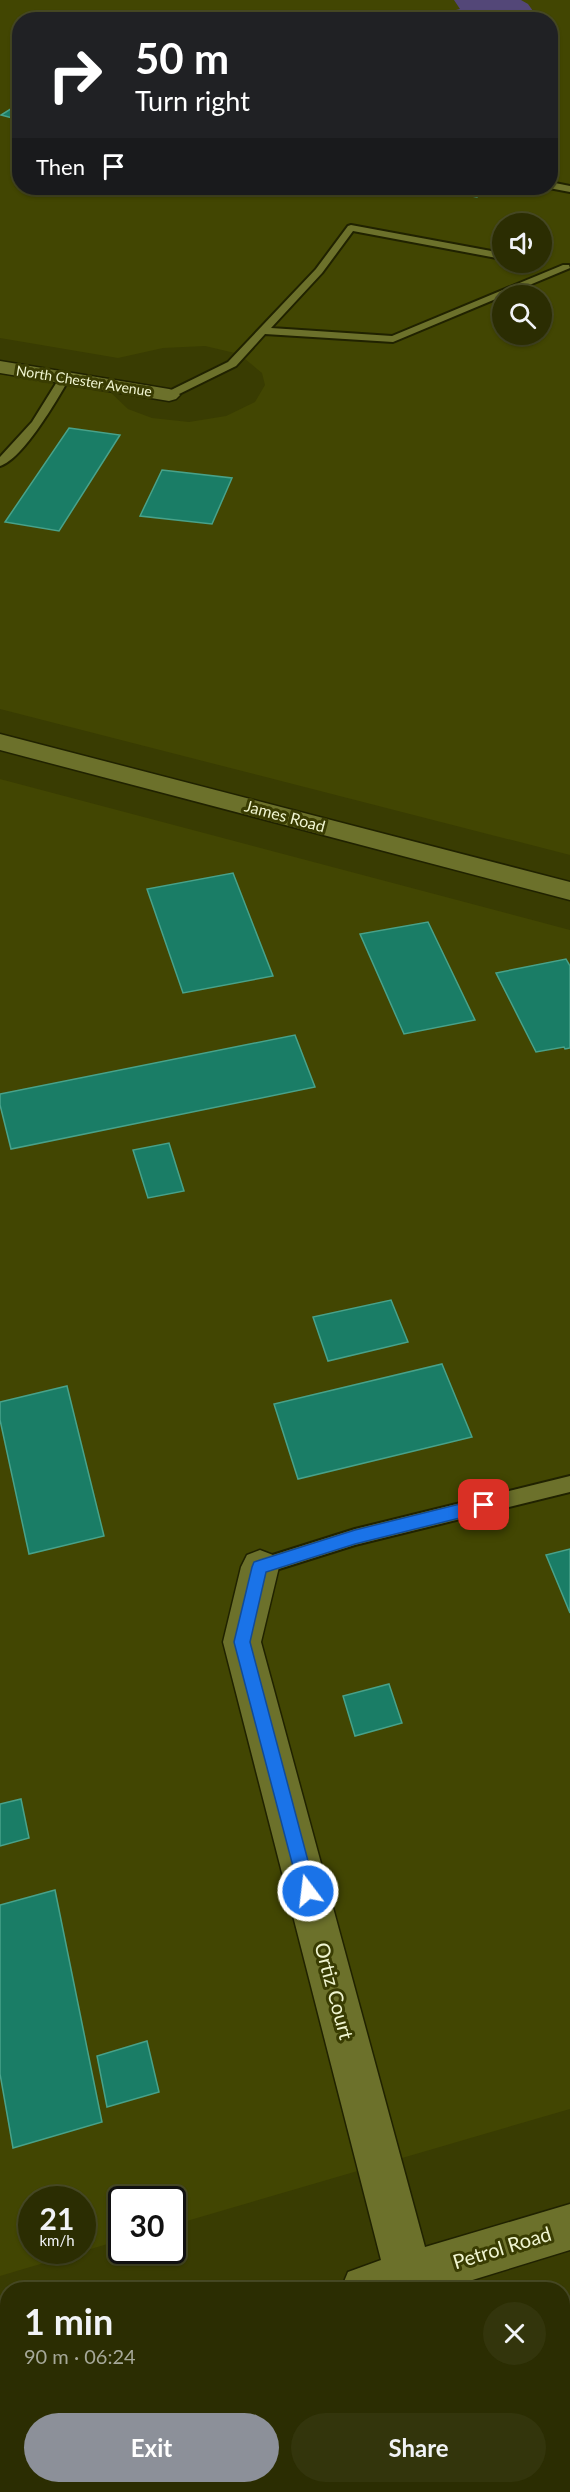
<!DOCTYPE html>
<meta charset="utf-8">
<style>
body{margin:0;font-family:Lato,sans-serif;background:#33350c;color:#f1f3f6;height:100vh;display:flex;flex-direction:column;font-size:22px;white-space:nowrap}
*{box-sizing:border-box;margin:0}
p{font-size:20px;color:#a6a899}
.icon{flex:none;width:33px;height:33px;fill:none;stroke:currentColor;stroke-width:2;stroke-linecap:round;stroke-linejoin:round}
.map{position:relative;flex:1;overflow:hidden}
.side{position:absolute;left:0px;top:2282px;width:570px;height:212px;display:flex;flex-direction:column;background:#2b2d02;border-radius:24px 24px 0 0;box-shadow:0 2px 4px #0004,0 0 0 2px #474924}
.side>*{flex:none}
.top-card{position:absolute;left:12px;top:12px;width:546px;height:183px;border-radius:24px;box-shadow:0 2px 4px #0004,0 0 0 2px #474924;background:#202124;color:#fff;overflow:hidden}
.fabs{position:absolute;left:492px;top:213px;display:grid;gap:12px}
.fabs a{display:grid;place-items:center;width:60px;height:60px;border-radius:50%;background:#2b2d02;box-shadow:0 2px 4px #0004,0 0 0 2px #474924;font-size:30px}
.speed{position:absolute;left:18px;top:2186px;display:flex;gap:12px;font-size:30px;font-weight:700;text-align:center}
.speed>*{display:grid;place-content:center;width:78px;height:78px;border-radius:50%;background:#2b2d02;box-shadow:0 2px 4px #0004,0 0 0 2px #474924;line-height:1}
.speed small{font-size:15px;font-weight:400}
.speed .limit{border:3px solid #111;border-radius:9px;background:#fff;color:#111}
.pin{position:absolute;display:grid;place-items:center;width:51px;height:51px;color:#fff;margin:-26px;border-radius:12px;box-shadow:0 3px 9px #0006}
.me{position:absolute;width:66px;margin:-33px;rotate:345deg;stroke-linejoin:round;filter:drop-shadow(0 0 4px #0008)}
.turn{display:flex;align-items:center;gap:21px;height:126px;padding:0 24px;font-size:27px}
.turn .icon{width:78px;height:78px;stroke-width:2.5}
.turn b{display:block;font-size:42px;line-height:51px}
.then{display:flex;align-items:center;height:57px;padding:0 24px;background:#0003;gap:12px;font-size:22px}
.round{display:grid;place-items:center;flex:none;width:63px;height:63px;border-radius:32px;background:#33350c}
.summary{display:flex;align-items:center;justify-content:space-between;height:102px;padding:0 24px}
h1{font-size:36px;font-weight:700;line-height:45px}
.primary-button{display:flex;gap:12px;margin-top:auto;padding:12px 24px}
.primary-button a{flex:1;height:69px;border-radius:36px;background:#8c9099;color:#fff;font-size:24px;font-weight:700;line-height:69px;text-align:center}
.primary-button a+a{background:#33350c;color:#f1f3f6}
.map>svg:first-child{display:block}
</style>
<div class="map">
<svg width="570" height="2492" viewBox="0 0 570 2492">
<rect width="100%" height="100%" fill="#393c02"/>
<!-- built -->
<g fill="#424602" fill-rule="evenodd">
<path d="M 0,0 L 570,0 L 570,855 L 0,709 L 0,371 L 108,390 L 128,409 L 152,418 L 189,422 L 226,416 L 255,402 L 265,385 L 262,373 L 239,354 L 205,346 L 163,348 L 118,358 L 0,338 ZM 20,20 L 550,20 L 550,188 L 20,188 ZM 502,224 L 542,224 L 542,262 L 502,262 ZM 502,296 L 542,296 L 542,334 L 502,334 Z"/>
<path d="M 0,779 L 570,930 L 570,2109 L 173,2225 L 172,2199 L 122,2199 L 121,2240 L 0,2276 ZM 32,2199 L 82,2199 L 82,2250 L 32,2250 Z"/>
<path d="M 570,2312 L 570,2492 L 0,2492 L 0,2489 L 11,2486 L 562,2486 L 562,2314 Z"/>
</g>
<!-- water -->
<path fill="#534778" d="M 454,0 L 521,0 L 528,4 L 538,18 L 446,19 L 439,14 L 460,9 Z"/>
<!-- building -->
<g fill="#1a7d66" stroke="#48a28a" stroke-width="1.5">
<path d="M 20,103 L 20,120 L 1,115 Z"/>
<path d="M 426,188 L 485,188 L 477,197 Z"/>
<path d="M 69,428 L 120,435 L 59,531 L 5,522 Z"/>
<path d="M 162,470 L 232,478 L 212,524 L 140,516 Z"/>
<path d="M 233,873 L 273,976 L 183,993 L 147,889 Z"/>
<path d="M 428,922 L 475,1020 L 404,1034 L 360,934 Z"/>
<path d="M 566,959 L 570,966 L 570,1048 L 565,1049 L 564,1047 L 536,1052 L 496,973 Z"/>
<path d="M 295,1035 L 315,1087 L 11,1149 L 0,1105 L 0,1094 Z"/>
<path d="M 169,1143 L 184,1191 L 148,1198 L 133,1150 Z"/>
<path d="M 391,1300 L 408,1342 L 328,1361 L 313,1317 Z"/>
<path d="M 442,1364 L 472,1437 L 298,1479 L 274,1404 Z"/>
<path d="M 67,1386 L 104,1536 L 29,1554 L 0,1420 L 0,1402 Z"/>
<path d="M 570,1549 L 570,1613 L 546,1555 Z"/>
<path d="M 389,1684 L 402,1723 L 355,1736 L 343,1696 Z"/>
<path d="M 21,1799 L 29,1838 L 0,1846 L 0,1804 Z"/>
<path d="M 55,1890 L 102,2122 L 13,2148 L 0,2074 L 0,1905 Z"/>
<path d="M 147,2041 L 159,2092 L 107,2107 L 97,2056 Z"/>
</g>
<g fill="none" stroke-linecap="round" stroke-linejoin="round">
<!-- service casing -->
<g stroke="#202200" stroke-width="4">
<g id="service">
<path d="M 550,182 L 570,186 L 570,192 L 549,188 Z"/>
<path d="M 351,225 L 502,253 L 502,259 L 353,231 L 322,273 L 271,328 L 392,336 L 563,265 L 569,265 L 570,268 L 393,342 L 265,334 L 236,366 L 173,397 L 165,397 L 165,393 L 228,362 L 316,269 L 348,226 Z"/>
<path d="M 64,376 L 69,379 C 57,400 23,459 0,466 L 0,457 L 32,422 L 60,377 Z"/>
<path d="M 570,1476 L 570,1492 L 355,1545 L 260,1575 L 253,1573 L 251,1567 L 253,1561 L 260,1559 L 355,1529 Z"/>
</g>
</g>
<!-- minor casing -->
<g stroke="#202200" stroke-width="3">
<g id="minor">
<path d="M 0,361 L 169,389 L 176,391 L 180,395 L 176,399 L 169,401 L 0,373 Z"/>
<path d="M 260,1550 L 273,1555 L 279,1567 L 261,1642 L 425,2247 L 570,2204 L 570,2250 L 443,2289 L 341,2289 L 348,2272 L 381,2260 L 223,1642 L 241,1567 L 247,1555 Z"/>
<path d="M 8,2373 L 8,2422 L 0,2424 L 0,2374 Z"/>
</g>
</g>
<!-- secondary casing -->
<g stroke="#202200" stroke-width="3">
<path id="secondary" d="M 0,734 L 570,882 L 570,900 L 0,750 Z"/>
</g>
<!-- service -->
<use href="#service" fill="#6c712b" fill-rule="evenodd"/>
<!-- minor -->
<use href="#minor" fill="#6c712b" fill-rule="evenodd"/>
<!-- secondary -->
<use href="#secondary" fill="#6c712b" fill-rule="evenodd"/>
</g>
<!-- route -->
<path fill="#1a73e8" stroke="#114b97" stroke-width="1.5" d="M 484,1498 L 489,1500 L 492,1505 L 489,1510 L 484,1512 L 355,1544 L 266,1572 L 250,1642 L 316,1891 L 314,1897 L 308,1899 L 301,1897 L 234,1642 L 252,1567 L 254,1562 L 260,1560 L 355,1530 Z"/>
<g text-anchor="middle" stroke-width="6" stroke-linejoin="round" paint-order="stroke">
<!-- far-street labels -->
<g font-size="14" fill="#f0f5d1" stroke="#393c02">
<text transform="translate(84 381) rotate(9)" y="5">North Chester Avenue</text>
</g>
<!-- street labels -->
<g font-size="16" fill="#f0f5d1" stroke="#393c02">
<text transform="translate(285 816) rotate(15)" y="6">James Road</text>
</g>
<!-- near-street labels -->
<g font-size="20" fill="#f0f5d1" stroke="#393c02">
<text transform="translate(334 1991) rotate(75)" y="7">Ortiz Court</text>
<text transform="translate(502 2248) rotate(-17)" y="7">Petrol Road</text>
</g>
</g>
</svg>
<div class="fabs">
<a><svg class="icon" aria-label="sound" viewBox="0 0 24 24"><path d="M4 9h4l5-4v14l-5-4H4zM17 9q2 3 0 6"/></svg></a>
<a><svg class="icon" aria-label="search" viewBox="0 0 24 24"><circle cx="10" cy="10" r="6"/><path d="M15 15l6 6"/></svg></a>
</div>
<div class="speed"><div>21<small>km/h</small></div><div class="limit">30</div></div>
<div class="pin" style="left:484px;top:1505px;background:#d93025"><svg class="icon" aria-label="arrive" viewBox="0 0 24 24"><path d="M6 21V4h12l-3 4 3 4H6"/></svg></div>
<svg class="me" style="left:308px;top:1891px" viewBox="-20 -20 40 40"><circle r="17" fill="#1a73e8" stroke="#fff" stroke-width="3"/><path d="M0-11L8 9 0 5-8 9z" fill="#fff"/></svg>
<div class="top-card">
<div class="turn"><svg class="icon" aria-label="right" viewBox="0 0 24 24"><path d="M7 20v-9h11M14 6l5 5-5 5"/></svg><div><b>50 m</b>Turn right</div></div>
<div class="then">Then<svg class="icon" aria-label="arrive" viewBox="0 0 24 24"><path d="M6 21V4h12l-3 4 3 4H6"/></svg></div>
</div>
<section class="side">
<div class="summary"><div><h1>1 min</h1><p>90 m · 06:24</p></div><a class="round"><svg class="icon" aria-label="close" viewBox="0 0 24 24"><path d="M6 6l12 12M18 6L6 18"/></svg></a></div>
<div class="primary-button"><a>Exit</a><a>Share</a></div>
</section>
</div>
